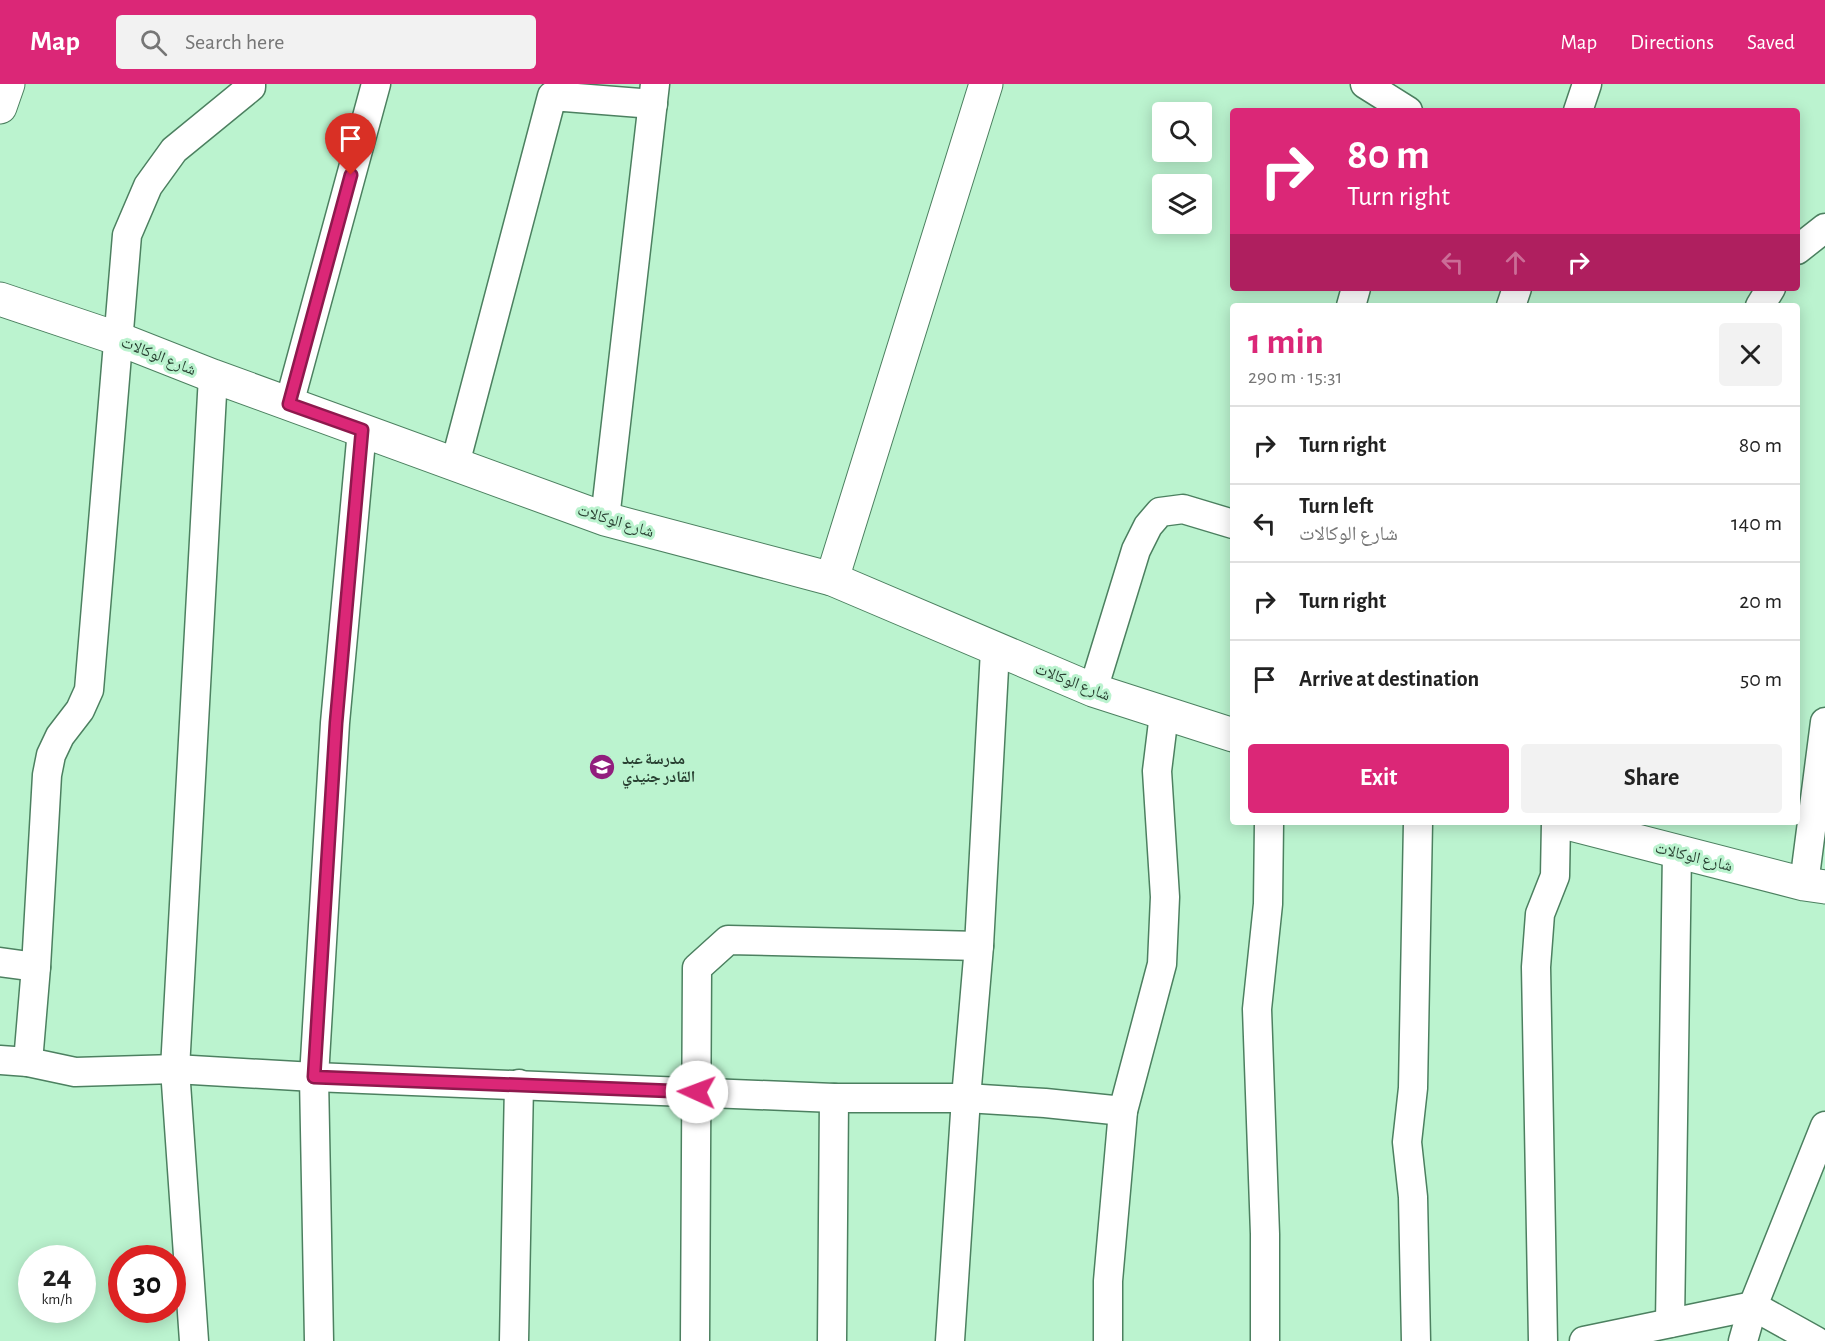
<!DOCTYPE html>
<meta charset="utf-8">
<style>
body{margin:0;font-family:"Alegreya Sans","Noto Naskh Arabic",sans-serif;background:#f2f2f2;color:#222;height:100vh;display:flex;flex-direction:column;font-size:22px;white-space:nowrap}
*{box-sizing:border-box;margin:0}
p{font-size:20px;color:#767676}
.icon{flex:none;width:33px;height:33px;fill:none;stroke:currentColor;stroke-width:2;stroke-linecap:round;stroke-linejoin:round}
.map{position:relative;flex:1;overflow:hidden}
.sheet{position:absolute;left:1230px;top:219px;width:570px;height:522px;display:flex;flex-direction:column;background:#fff;border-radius:6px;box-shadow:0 3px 15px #0003}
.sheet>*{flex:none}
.guide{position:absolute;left:1230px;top:24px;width:570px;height:183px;border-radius:6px;box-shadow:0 3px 15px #0003;background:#db2777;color:#fff;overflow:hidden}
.controls{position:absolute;left:1152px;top:18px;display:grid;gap:12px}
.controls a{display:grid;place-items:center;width:60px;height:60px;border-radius:6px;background:#fff;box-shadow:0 3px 15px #0003;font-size:30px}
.speed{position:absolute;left:18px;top:1161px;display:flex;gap:12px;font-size:30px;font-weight:700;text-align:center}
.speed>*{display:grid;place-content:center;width:78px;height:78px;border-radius:50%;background:#fff;box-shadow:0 3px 15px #0003;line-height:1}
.speed small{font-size:15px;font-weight:400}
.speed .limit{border:9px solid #d22;background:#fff;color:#111}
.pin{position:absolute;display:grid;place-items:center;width:51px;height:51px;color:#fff;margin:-62px -26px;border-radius:50% 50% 50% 0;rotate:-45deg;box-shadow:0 0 6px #0007}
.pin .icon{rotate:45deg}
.me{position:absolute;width:66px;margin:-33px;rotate:272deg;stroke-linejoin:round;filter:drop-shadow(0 0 4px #0008)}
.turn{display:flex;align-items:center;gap:21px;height:126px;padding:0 18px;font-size:27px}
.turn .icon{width:78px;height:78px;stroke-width:2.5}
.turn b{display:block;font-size:42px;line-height:51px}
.lanes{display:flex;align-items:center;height:57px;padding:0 18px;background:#0003;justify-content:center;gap:30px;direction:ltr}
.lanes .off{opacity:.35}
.round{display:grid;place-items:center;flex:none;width:63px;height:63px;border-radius:6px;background:#f2f2f2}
.headline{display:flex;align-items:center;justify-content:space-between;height:102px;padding:0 18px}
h1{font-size:36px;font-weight:700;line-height:45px;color:#db2777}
.action{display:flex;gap:12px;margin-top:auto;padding:12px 18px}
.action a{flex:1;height:69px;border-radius:6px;background:#db2777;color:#fff;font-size:24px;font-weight:700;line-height:69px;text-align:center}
.action a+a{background:#f2f2f2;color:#222}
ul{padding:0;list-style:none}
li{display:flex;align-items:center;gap:18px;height:78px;padding:0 18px;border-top:2px solid #e0e0e0}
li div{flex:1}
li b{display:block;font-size:22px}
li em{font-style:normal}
header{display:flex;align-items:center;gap:36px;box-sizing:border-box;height:84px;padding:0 30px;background:#db2777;color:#fff}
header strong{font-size:28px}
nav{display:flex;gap:33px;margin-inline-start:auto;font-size:21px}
.search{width:420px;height:54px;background:#f2f2f2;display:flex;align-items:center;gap:15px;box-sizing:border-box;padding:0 21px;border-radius:6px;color:#767676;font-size:22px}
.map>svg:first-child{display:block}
</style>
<header>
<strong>Map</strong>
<div class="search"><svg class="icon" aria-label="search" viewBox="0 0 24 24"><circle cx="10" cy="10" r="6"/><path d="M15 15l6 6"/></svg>Search here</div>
<nav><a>Map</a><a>Directions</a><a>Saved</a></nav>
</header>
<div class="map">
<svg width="1825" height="1257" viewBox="0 0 1825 1257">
<rect width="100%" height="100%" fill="#bbf3cf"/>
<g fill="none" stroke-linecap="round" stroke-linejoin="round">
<!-- minor casing -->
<g stroke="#4c8060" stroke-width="31">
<g id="minor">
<path d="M 1365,0 L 1408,27"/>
<path d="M 1578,27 L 1587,0"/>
<path d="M 1797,166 L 1825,144"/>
<path d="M 1351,222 L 1356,204"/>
<path d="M 1511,222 L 1517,204"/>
<path d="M 1760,222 L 1771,204"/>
<path d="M 289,320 L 376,0"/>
<path d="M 455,380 L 552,12 L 653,20"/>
<path d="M 605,435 L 655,0"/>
<path d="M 1093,606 L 1136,466 L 1148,442 L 1160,428 L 1183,425 L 1233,440"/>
<path d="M 1804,800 L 1825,638"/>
<path d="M 0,878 L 36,883"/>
<path d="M 0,976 L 28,978 L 75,988 L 175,985 L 314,993 L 834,1014 L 966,1014 L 1045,1019 L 1123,1027"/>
<path d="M 28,978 L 36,883 L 47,691 L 51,671 L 60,652 L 80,626 L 89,606 L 127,151 L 148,102 L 174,66 L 251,3 L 251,0"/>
<path d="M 1670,1239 L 1677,767"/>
<path d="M 194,1257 L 175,985 L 213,292"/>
<path d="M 319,1257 L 314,993 L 335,639 L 362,346"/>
<path d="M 514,1257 L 519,1000"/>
<path d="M 695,1257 L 697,884 L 728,856 L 979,862"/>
<path d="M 832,1257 L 834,1014"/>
<path d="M 950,1257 L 966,1014 L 979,862 L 995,566"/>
<path d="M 1108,1257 L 1108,1197 L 1123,1027 L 1162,880 L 1165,813 L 1157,687 L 1164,630"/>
<path d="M 1265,1257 L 1265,1150 L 1257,925 L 1268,820 L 1269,738"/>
<path d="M 1416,1257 L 1413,1113 L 1407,1058 L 1413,1004 L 1418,738"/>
<path d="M 1543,1257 L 1536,883 L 1540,830 L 1555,792 L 1556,738"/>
<path d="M 1584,1257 L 1753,1222 L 1816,1257"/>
<path d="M 1743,1257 L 1753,1222 L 1825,1042"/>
</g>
</g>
<!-- tertiary casing -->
<g stroke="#4c8060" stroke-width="35">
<g id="tertiary">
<path d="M 0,23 L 8,0"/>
<path d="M 0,215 L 119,255 L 213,292 L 605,435 L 832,495 L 1093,606 L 1233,651"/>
<path d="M 832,495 L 986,0"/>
<path d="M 1563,738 L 1804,800 L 1825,803"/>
</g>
</g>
<!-- minor -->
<use href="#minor" stroke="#fff" stroke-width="28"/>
<!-- tertiary -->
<use href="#tertiary" stroke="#fff" stroke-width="33"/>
</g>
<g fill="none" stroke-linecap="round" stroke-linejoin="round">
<!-- route casing -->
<g stroke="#8e194d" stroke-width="15">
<path id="route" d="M 351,91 L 289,320 L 362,346 L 336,639 L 314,993 L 697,1008"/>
</g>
<!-- route -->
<use href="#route" stroke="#db2777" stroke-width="10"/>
</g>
<!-- icons -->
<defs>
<g id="school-disc" transform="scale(1.35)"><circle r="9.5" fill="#911e7d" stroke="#bbf3cf"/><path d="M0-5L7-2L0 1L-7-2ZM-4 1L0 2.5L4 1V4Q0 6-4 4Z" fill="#fff"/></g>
</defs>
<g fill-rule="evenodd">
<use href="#school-disc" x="602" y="683"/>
</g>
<g text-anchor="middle" stroke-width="6" stroke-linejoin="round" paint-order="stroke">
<!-- street labels -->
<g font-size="16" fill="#294032" stroke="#bbf3cf">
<text transform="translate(159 271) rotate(22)" y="6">شارع الوكالات</text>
<text transform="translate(616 436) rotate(17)" y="6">شارع الوكالات</text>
<text transform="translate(1073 597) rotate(21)" y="6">شارع الوكالات</text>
<text transform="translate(1694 772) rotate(14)" y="6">شارع الوكالات</text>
</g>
<!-- poi labels -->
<g font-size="16" font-weight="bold" fill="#294032" stroke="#bbf3cf" text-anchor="start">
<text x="622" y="680">مدرسة عبد<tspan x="622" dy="18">القادر جنيدي</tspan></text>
</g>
</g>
</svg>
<div class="controls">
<a><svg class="icon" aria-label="search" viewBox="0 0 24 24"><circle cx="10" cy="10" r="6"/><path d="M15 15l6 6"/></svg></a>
<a><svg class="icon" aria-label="layers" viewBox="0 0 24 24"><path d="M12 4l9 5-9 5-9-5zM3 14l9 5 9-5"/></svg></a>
</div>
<div class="speed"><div>24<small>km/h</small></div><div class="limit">30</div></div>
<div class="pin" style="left:351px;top:91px;background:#d93025"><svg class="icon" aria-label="arrive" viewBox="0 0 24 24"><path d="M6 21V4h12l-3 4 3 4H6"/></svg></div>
<svg class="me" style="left:697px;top:1008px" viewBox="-20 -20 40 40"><circle r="19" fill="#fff"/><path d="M0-13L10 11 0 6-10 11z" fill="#db2777"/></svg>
<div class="guide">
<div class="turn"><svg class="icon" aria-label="right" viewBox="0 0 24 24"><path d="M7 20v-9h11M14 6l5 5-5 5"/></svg><div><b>80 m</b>Turn right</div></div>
<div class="lanes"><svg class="icon off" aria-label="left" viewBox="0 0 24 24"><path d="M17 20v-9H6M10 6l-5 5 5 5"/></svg><svg class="icon off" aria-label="ahead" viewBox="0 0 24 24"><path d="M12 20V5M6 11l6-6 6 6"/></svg><svg class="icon" aria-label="right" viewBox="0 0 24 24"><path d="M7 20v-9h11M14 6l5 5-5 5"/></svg></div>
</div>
<section class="sheet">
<div class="headline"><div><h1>1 min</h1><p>290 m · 15:31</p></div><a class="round"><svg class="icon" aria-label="close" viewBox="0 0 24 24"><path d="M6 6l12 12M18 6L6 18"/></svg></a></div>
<ul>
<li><svg class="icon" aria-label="right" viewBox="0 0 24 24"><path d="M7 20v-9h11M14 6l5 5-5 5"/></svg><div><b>Turn right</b></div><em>80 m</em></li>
<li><svg class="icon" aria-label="left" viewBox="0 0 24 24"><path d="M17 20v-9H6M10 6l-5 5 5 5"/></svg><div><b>Turn left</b><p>شارع الوكالات</p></div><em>140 m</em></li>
<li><svg class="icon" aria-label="right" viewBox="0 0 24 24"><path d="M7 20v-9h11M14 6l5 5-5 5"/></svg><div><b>Turn right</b></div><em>20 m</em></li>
<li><svg class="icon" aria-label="arrive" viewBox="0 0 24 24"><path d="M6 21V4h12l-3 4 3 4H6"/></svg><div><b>Arrive at destination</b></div><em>50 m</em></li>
</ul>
<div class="action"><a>Exit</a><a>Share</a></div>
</section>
</div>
